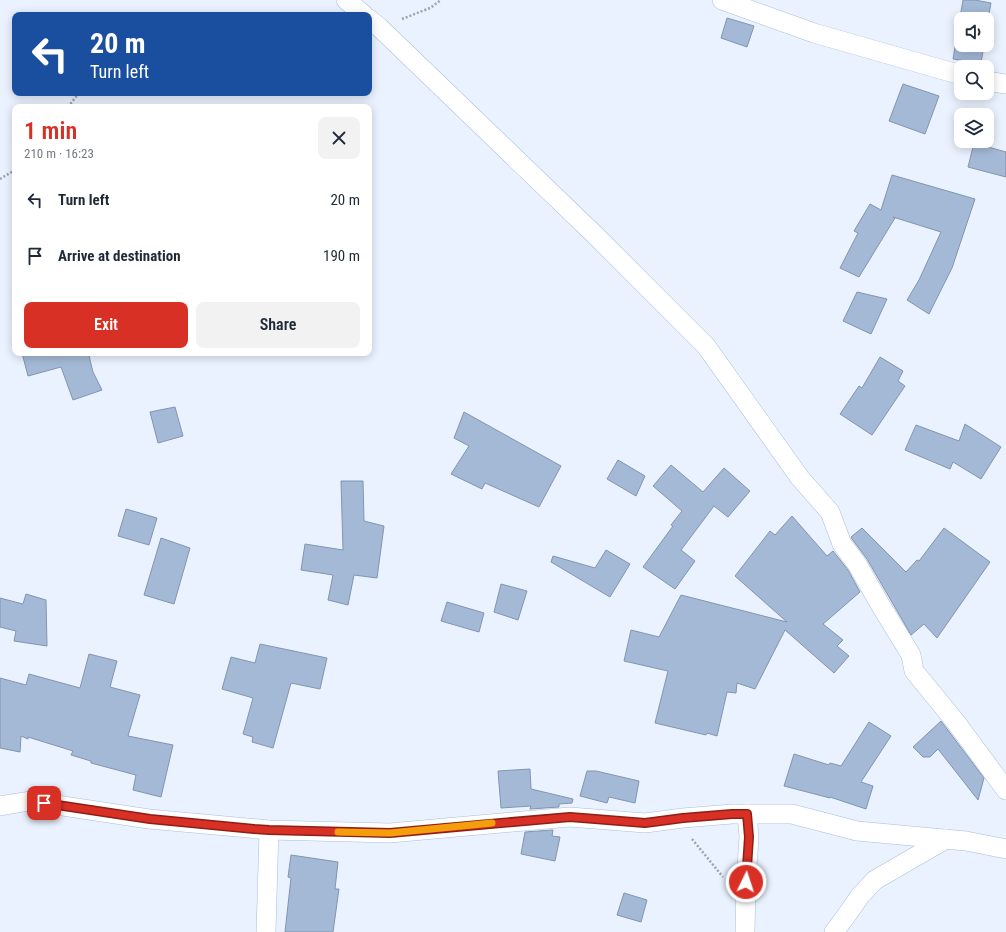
<!DOCTYPE html>
<meta charset="utf-8">
<style>
body{margin:0;font-family:"Roboto Condensed",sans-serif;background:#f2f2f3;color:#1f2937;height:100vh;display:flex;flex-direction:column;font-size:15px;white-space:nowrap}
*{box-sizing:border-box;margin:0}
p{font-size:13px;color:#747a83}
.icon{flex:none;width:22px;height:22px;fill:none;stroke:currentColor;stroke-width:2;stroke-linecap:round;stroke-linejoin:round}
.map{position:relative;flex:1;overflow:hidden}
.drawer{position:absolute;left:12px;top:104px;width:360px;height:252px;display:flex;flex-direction:column;background:#fff;border-radius:8px;box-shadow:0 2px 10px #0003}
.drawer>*{flex:none}
.hud{position:absolute;left:12px;top:12px;width:360px;height:84px;border-radius:8px;box-shadow:0 2px 10px #0003;background:#1a4fa0;color:#fff;overflow:hidden}
.controls{position:absolute;left:954px;top:12px;display:grid;gap:8px}
.controls a{display:grid;place-items:center;width:40px;height:40px;border-radius:8px;background:#fff;box-shadow:0 2px 10px #0003;font-size:20px}
.pin{position:absolute;display:grid;place-items:center;width:34px;height:34px;color:#fff;margin:-17px;border-radius:8px;box-shadow:0 2px 6px #0006}
.me{position:absolute;width:44px;margin:-22px;rotate:4deg;stroke-linejoin:round;filter:drop-shadow(0 0 3px #0008)}
.turn{display:flex;align-items:center;gap:14px;height:84px;padding:0 12px;font-size:18px}
.turn .icon{width:52px;height:52px;stroke-width:2.5}
.turn b{display:block;font-size:28px;line-height:34px}
.round{display:grid;place-items:center;flex:none;width:42px;height:42px;border-radius:8px;background:#f2f2f3}
.summary{display:flex;align-items:center;justify-content:space-between;height:68px;padding:0 12px}
h1{font-size:24px;font-weight:600;line-height:30px;color:#d93025}
.action{display:flex;gap:8px;margin-top:auto;padding:8px 12px}
.action a{flex:1;height:46px;border-radius:8px;background:#d93025;color:#fff;font-size:16px;font-weight:600;line-height:46px;text-align:center}
.action a+a{background:#f2f2f3;color:#1f2937}
ul{padding:0;list-style:none}
li{display:flex;align-items:center;gap:12px;height:56px;padding:0 12px}
li div{flex:1}
li b{display:block;font-size:15px}
li em{font-style:normal}
.map>svg:first-child{display:block}
</style>
<div class="map">
<svg width="1006" height="932" viewBox="0 0 1006 932">
<rect width="100%" height="100%" fill="#e9f2fe"/>
<!-- building -->
<g fill="#a4b9d6" stroke="#8195b1">
<path d="M 963,0 L 975,0 L 991,3 L 987,25 L 987,19 L 961,19 L 961,45 L 984,45 L 981,63 L 953,59 Z"/>
<path d="M 727,18 L 754,26 L 747,47 L 721,38 Z"/>
<path d="M 903,84 L 939,96 L 925,134 L 889,121 Z"/>
<path d="M 974,143 L 1006,152 L 1006,177 L 968,167 Z"/>
<path d="M 892,175 L 975,199 L 952,268 L 929,314 L 907,300 L 919,280 L 941,232 L 893,217 L 895,218 L 859,277 L 840,268 L 858,233 L 854,231 L 870,204 L 881,210 Z"/>
<path d="M 857,292 L 887,299 L 871,334 L 843,321 Z"/>
<path d="M 22,353 L 89,353 L 90,360 L 93,372 L 102,390 L 73,400 L 61,367 L 28,376 Z"/>
<path d="M 880,357 L 903,371 L 898,381 L 905,386 L 872,435 L 840,414 L 859,386 L 862,388 Z"/>
<path d="M 175,407 L 183,436 L 158,443 L 150,412 Z"/>
<path d="M 464,412 L 561,466 L 539,507 L 485,483 L 482,489 L 451,474 L 469,446 L 454,438 Z"/>
<path d="M 965,424 L 1001,447 L 981,479 L 953,462 L 950,469 L 905,450 L 916,425 L 959,441 Z"/>
<path d="M 618,460 L 645,476 L 636,496 L 607,479 Z"/>
<path d="M 671,465 L 703,492 L 724,468 L 750,491 L 728,517 L 714,506 L 681,550 L 695,561 L 675,589 L 643,567 L 673,526 L 671,525 L 682,511 L 653,486 Z"/>
<path d="M 341,481 L 363,481 L 364,521 L 384,526 L 377,578 L 354,575 L 348,605 L 328,600 L 333,575 L 301,570 L 305,544 L 343,550 Z"/>
<path d="M 126,509 L 157,518 L 149,545 L 118,536 Z"/>
<path d="M 792,516 L 827,556 L 833,551 L 848,570 L 860,592 L 823,624 L 843,640 L 837,646 L 849,656 L 834,673 L 785,630 L 755,689 L 737,683 L 736,693 L 727,692 L 717,736 L 707,733 L 706,735 L 655,723 L 668,671 L 624,661 L 631,630 L 659,637 L 681,595 L 787,622 L 735,576 L 770,531 L 775,535 Z"/>
<path d="M 862,528 L 906,572 L 917,560 L 919,561 L 944,528 L 990,562 L 937,638 L 924,624 L 911,635 L 867,559 L 852,539 L 851,537 Z"/>
<path d="M 161,538 L 190,548 L 174,604 L 144,595 Z"/>
<path d="M 606,550 L 630,564 L 610,597 L 551,562 L 553,556 L 595,568 Z"/>
<path d="M 501,584 L 527,591 L 518,620 L 494,612 Z"/>
<path d="M 26,594 L 46,600 L 47,646 L 14,641 L 16,631 L 0,627 L 0,598 L 23,604 Z"/>
<path d="M 447,602 L 484,613 L 479,632 L 441,621 Z"/>
<path d="M 260,644 L 327,658 L 320,689 L 291,683 L 273,748 L 252,742 L 253,737 L 243,734 L 253,698 L 222,689 L 231,657 L 255,663 Z"/>
<path d="M 89,654 L 117,661 L 110,687 L 140,695 L 128,736 L 173,745 L 161,797 L 133,790 L 136,775 L 91,763 L 91,761 L 71,755 L 73,751 L 28,737 L 28,739 L 21,736 L 20,752 L 0,748 L 0,678 L 26,685 L 29,674 L 80,688 Z"/>
<path d="M 941,721 L 984,778 L 978,800 L 938,749 L 930,757 L 923,757 L 913,747 Z"/>
<path d="M 869,722 L 891,736 L 861,782 L 873,786 L 866,809 L 830,797 L 830,798 L 784,786 L 794,754 L 829,765 L 830,763 L 841,766 Z"/>
<path d="M 530,769 L 531,789 L 573,799 L 572,803 L 559,804 L 559,807 L 530,809 L 531,806 L 501,808 L 498,771 Z"/>
<path d="M 587,771 L 596,771 L 639,781 L 635,803 L 609,797 L 607,803 L 580,796 Z"/>
<path d="M 553,830 L 552,836 L 560,837 L 555,861 L 521,854 L 525,832 Z"/>
<path d="M 291,855 L 338,862 L 335,889 L 339,889 L 333,932 L 285,932 L 291,878 L 288,877 Z"/>
<path d="M 624,893 L 647,900 L 641,922 L 617,915 Z"/>
</g>
<g fill="none" stroke-linecap="round" stroke-linejoin="round">
<!-- minor casing -->
<g stroke="#a9bedb" stroke-width="20">
<g id="minor">
<path d="M 346,0 L 364,15"/>
<path d="M 722,0 L 814,33 L 961,75"/>
<path d="M 369,19 L 379,27 L 594,234 L 706,346 L 800,478 L 830,512 L 842,544 L 857,564 L 881,606 L 911,655 L 914,671 L 955,721 L 1006,790"/>
<path d="M 987,81 L 1006,84"/>
<path d="M 0,806 L 30,801 L 149,819 L 269,830 L 390,833 L 501,823 L 570,817 L 645,823 L 683,818 L 732,814 L 792,814 L 857,831 L 966,841 L 1006,849"/>
<path d="M 266,932 L 269,830"/>
<path d="M 745,932 L 746,882 L 749,837 L 747,814"/>
<path d="M 834,932 L 846,916 L 860,896 L 875,880 L 946,839"/>
</g>
</g>
<!-- path -->
<g stroke="#9ba4b0" stroke-width="2.5" stroke-dasharray="2 2" stroke-linecap="butt">
<path d="M 402,19 L 430,8 L 441,0"/>
<path d="M 68,107 L 79,93"/>
<path d="M 0,179 L 15,170"/>
<path d="M 692,839 L 723,877"/>
</g>
<!-- minor -->
<use href="#minor" stroke="#fff" stroke-width="19"/>
</g>
<g fill="none" stroke-linecap="round" stroke-linejoin="round">
<!-- route casing -->
<g stroke="#8d1f18" stroke-width="10">
<path id="route" d="M 44,803 L 150,819 L 254,829 L 269,830 L 390,833 L 501,823 L 570,817 L 645,823 L 683,818 L 732,814 L 747,814 L 749,837 L 746,882"/>
</g>
<!-- route -->
<use href="#route" stroke="#d93025" stroke-width="7"/>
<!-- slow -->
<path stroke="#f59e0b" stroke-width="7" d="M 338,832 L 390,833 L 492,823"/>
</g>
</svg>
<div class="controls">
<a><svg class="icon" aria-label="sound" viewBox="0 0 24 24"><path d="M4 9h4l5-4v14l-5-4H4zM17 9q2 3 0 6"/></svg></a>
<a><svg class="icon" aria-label="search" viewBox="0 0 24 24"><circle cx="10" cy="10" r="6"/><path d="M15 15l6 6"/></svg></a>
<a><svg class="icon" aria-label="layers" viewBox="0 0 24 24"><path d="M12 4l9 5-9 5-9-5zM3 14l9 5 9-5"/></svg></a>
</div>
<div class="pin" style="left:44px;top:803px;background:#d93025"><svg class="icon" aria-label="arrive" viewBox="0 0 24 24"><path d="M6 21V4h12l-3 4 3 4H6"/></svg></div>
<svg class="me" style="left:746px;top:882px" viewBox="-20 -20 40 40"><circle r="17" fill="#d93025" stroke="#fff" stroke-width="3"/><path d="M0-11L8 9 0 5-8 9z" fill="#fff"/></svg>
<div class="hud">
<div class="turn"><svg class="icon" aria-label="left" viewBox="0 0 24 24"><path d="M17 20v-9H6M10 6l-5 5 5 5"/></svg><div><b>20 m</b>Turn left</div></div>
</div>
<section class="drawer">
<div class="summary"><div><h1>1 min</h1><p>210 m · 16:23</p></div><a class="round"><svg class="icon" aria-label="close" viewBox="0 0 24 24"><path d="M6 6l12 12M18 6L6 18"/></svg></a></div>
<ul>
<li><svg class="icon" aria-label="left" viewBox="0 0 24 24"><path d="M17 20v-9H6M10 6l-5 5 5 5"/></svg><div><b>Turn left</b></div><em>20 m</em></li>
<li><svg class="icon" aria-label="arrive" viewBox="0 0 24 24"><path d="M6 21V4h12l-3 4 3 4H6"/></svg><div><b>Arrive at destination</b></div><em>190 m</em></li>
</ul>
<div class="action"><a>Exit</a><a>Share</a></div>
</section>
</div>
